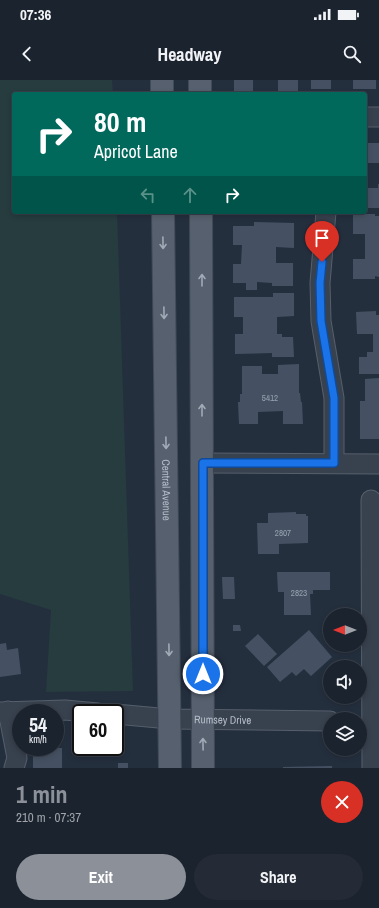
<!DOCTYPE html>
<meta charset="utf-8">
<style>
body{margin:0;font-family:"Archivo Narrow",sans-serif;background:#242b36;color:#f1f3f6;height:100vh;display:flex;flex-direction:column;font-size:15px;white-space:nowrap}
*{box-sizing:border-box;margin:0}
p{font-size:13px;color:#a0a4aa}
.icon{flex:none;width:22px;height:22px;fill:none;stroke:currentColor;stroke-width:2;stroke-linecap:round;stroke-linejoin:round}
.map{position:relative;height:688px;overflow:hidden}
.side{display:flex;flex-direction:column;background:#1b232e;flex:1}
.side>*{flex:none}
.guide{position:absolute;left:12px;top:12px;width:355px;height:122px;border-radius:4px;box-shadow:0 2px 6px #0003,0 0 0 1px #39404a;background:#00695c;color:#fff;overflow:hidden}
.needle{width:26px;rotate:270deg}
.buttons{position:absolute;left:323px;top:528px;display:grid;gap:8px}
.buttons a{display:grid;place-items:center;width:44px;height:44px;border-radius:50%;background:#1b232e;box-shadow:0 2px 6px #0003,0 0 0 1px #39404a;font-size:20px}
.speed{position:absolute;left:12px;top:624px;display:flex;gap:8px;font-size:20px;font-weight:700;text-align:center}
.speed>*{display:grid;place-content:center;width:52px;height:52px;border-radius:50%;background:#1b232e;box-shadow:0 2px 6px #0003,0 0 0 1px #39404a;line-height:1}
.speed small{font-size:10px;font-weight:400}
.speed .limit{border:2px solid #111;border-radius:6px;background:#fff;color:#111}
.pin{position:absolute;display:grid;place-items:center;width:34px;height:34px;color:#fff;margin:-41px -17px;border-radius:50% 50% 50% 0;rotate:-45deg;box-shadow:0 0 4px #0007}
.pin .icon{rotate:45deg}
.me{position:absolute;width:44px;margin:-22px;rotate:0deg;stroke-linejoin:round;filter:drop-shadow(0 0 3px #0008)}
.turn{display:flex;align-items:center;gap:14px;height:84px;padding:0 16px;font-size:18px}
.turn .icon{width:52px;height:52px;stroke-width:2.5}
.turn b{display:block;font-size:28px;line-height:34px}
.lanes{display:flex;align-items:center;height:38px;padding:0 16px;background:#0003;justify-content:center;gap:20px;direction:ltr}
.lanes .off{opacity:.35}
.round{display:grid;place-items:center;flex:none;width:42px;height:42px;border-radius:21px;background:#242b36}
.head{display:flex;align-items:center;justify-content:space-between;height:68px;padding:0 16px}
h1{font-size:24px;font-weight:700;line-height:30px;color:#8c9099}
.button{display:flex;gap:8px;margin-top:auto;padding:8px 16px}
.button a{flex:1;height:46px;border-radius:24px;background:#8c9099;color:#fff;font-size:16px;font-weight:700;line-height:46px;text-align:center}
.button a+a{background:#242b36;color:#f1f3f6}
.status{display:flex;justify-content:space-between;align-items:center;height:28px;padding:0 20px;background:#1b232e;direction:ltr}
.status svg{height:11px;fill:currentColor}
header{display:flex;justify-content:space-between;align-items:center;height:52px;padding:0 16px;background:#1b232e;font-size:18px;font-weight:700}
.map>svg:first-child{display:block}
</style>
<div class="status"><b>07:36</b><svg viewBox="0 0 49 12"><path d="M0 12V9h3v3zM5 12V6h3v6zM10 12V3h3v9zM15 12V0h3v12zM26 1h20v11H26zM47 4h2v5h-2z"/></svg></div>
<header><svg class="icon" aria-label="back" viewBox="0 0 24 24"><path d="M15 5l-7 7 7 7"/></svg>Headway<svg class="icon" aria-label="search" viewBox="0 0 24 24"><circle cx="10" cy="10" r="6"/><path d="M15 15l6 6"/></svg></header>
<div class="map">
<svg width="379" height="688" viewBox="0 0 379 688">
<rect width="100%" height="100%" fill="#242f3e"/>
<!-- green -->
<path fill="#263c3f" d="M 0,0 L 112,0 L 113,14 L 14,14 L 14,132 L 117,132 L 133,611 L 46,612 L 51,530 L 0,514 Z"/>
<!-- building -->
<g fill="#455162">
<path d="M 234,0 L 253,0 L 253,14 L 234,13 Z"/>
<rect x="278" y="0" width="20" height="14"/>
<rect x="311" y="0" width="20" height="9"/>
<rect x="353" y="0" width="23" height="9"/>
<rect x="367" y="63" width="12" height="20"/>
<path d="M 378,104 L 379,104 L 379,128 L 366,128 L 366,108 L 378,108 Z"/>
<path d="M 353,134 L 375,134 L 375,136 L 379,136 L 379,197 L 375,196 L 375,199 L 353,199 L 353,179 L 365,179 L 365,154 L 353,154 Z"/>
<path d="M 254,142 L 294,143 L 294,168 L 276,167 L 276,183 L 293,183 L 293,206 L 272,206 L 272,203 L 257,202 L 257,210 L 246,210 L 246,203 L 233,203 L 233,184 L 241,184 L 242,165 L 233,165 L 233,146 L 254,146 Z"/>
<path d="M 273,213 L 294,213 L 294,236 L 277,237 L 277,254 L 282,254 L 282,257 L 293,257 L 294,277 L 272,277 L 272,273 L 235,274 L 235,254 L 243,254 L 243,237 L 234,237 L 234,217 L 273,217 Z"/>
<path d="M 376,231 L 376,235 L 379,235 L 379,294 L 359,294 L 359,277 L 367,277 L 367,272 L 373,272 L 373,254 L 357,254 L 356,232 Z"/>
<path d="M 299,284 L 299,313 L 300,313 L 301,322 L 302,322 L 303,344 L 283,344 L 283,331 L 258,332 L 258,344 L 239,344 L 238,322 L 240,322 L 240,314 L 242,314 L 242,286 L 262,286 L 262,294 L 278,294 L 278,285 Z"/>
<path d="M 379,298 L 379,359 L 360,359 L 360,321 L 365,321 L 365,299 Z"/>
<path d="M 296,432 L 296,434 L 306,434 L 306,436 L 308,436 L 308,463 L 279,464 L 279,474 L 258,474 L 257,443 L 268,443 L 268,433 Z"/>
<path d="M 277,492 L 330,492 L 330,510 L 313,510 L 313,514 L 310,514 L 311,535 L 284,535 L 284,512 L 278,512 Z"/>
<path d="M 222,497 L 234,497 L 235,519 L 223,519 Z"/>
<path d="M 233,545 L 240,545 L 241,551 L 233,551 Z"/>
<path d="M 309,550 L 332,577 L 311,596 L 304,589 L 296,596 L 292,592 L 280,602 L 267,587 Z"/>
<path d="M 258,554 L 277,574 L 264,586 L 245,566 Z"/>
<path d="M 6,563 L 7,570 L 18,568 L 21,594 L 0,597 L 0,564 Z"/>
<path d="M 33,667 L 62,668 L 62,688 L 33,688 Z"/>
<rect x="118" y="683" width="10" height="5"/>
<path d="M 332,686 L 332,688 L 283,688 L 283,687 Z"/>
</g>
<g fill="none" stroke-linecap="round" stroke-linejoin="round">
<!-- minor casing -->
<g stroke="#565f6c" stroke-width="21">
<g id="minor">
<path d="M 365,37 L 379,37"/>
<path d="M 326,132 L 320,203 L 321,241 L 334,318 L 334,383"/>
<path d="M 203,383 L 379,384"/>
<path d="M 371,420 L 372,688"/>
<path d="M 8,631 L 17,678 L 14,688"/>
<path d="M 0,632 L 65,630 L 98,633"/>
<path id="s1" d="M 115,634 L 170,639 L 330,641"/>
</g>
</g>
<!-- major casing -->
<g stroke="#414a57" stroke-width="24">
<g id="major">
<path d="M 162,0 L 162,14"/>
<path d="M 200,0 L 200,14"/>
<path id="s2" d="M 163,132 L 170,688"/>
<path d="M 201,132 L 203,688"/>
</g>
</g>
<!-- minor -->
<use href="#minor" stroke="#38414e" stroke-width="19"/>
<!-- major -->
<use href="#major" stroke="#56606e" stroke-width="22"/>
</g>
<!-- one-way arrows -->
<defs><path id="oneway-shaft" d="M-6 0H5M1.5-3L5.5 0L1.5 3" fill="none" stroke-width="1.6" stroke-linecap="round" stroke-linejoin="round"/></defs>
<g stroke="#a1aab7">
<use href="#oneway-shaft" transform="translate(163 163) rotate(89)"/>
<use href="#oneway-shaft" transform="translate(202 200) rotate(-90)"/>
<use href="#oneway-shaft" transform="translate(164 233) rotate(89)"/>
<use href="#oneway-shaft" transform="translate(202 330) rotate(-90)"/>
<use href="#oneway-shaft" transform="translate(166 363) rotate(89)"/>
<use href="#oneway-shaft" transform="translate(169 570) rotate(89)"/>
<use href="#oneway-shaft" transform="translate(203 664) rotate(-91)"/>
</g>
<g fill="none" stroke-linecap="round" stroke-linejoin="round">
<!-- route casing -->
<g stroke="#114b97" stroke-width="10">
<path id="route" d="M 203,594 L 203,383 L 334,383 L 334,318 L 321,241 L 320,203 L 322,182"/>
</g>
<!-- route -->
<use href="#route" stroke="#1a73e8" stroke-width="7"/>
</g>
<g text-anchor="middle" stroke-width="3" stroke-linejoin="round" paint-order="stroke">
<!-- number labels -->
<g font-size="9" fill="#98a1af">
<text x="270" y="321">5412</text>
<text x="283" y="456">2807</text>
<text x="299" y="516">2823</text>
</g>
<!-- street labels -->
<g font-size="11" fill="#b4bcc9" stroke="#1d2633">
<text dy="4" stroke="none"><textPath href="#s2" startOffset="278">Central Avenue</textPath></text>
<text dy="4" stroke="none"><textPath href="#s1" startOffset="108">Rumsey Drive</textPath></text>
</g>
</g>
</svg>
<div class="buttons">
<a><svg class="needle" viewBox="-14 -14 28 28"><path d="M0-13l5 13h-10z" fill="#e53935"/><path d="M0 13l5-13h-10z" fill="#a0a4aa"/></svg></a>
<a><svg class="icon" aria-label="sound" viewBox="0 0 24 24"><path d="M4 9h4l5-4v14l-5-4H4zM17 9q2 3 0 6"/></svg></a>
<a><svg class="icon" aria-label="layers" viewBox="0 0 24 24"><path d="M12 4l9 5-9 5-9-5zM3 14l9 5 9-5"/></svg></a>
</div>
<div class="speed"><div>54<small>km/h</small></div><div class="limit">60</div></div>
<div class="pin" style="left:322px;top:182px;background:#d93025"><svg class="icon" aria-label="arrive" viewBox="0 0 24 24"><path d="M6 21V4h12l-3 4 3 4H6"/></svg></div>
<svg class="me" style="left:203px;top:594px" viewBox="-20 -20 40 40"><circle r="17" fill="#1a73e8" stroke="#fff" stroke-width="3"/><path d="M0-11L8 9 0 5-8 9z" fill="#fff"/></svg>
<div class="guide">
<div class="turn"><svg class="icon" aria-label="right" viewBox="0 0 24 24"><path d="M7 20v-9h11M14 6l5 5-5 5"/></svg><div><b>80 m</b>Apricot Lane</div></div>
<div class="lanes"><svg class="icon off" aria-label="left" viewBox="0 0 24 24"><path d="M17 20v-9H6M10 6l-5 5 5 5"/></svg><svg class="icon off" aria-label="ahead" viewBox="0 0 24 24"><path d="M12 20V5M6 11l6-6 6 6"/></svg><svg class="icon" aria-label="right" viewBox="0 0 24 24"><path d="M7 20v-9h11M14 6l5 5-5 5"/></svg></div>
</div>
</div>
<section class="side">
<div class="head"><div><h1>1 min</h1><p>210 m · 07:37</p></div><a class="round" style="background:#d93025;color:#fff"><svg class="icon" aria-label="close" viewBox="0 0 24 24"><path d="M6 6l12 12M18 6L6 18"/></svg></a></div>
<div class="button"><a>Exit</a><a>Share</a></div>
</section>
